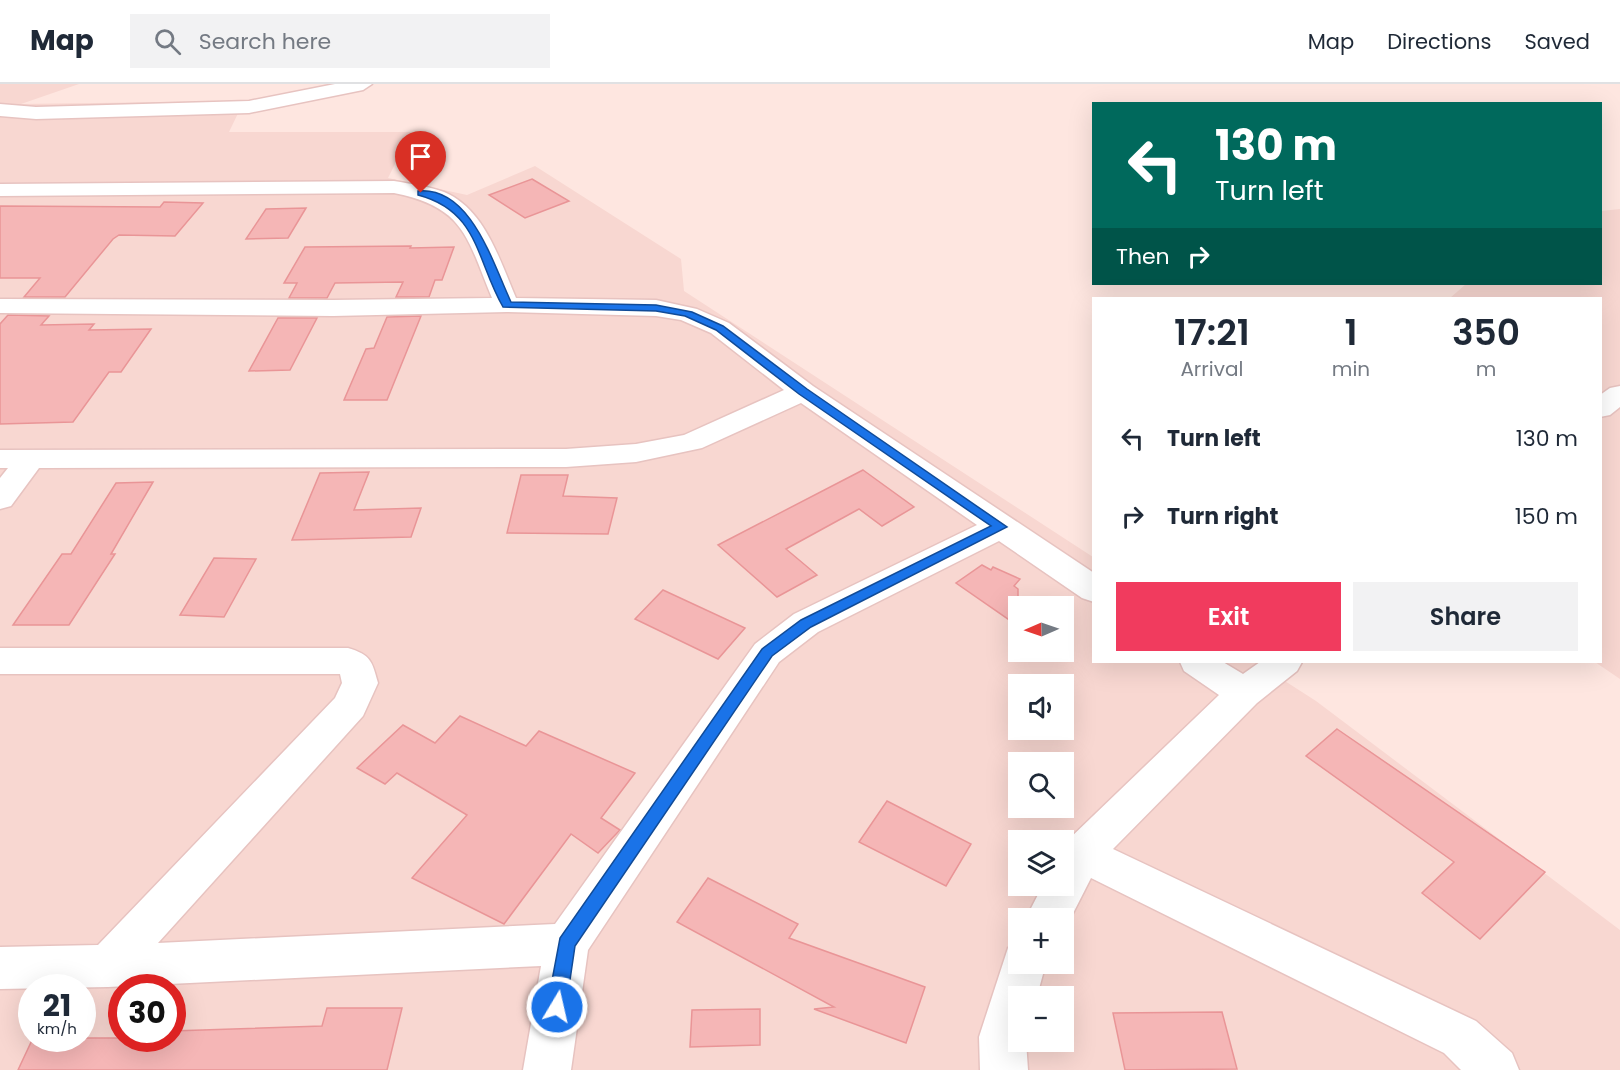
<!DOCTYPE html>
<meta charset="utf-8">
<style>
body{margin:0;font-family:Poppins,sans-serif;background:#f2f2f3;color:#1f2937;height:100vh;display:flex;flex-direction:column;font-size:22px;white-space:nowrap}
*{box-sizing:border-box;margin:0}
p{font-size:20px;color:#747a83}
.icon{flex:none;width:33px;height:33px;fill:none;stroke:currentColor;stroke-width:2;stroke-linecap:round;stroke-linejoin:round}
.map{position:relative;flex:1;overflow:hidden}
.details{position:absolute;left:1092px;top:213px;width:510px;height:366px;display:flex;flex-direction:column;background:#fff;border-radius:0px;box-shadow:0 6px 24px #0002}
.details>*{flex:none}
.top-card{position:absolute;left:1092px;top:18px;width:510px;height:183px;border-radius:0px;box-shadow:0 6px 24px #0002;background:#00695c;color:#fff;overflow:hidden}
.needle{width:39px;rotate:268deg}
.buttons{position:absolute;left:1008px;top:512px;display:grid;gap:12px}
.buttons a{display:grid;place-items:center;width:66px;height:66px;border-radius:0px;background:#fff;box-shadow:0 6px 24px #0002;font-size:30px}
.speed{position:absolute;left:18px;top:890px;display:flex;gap:12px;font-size:30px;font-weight:700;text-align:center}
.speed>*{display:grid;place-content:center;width:78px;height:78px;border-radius:50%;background:#fff;box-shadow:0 6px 24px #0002;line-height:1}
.speed small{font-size:15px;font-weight:400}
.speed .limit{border:9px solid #d22;background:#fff;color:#111}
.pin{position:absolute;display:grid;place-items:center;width:51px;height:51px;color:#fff;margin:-62px -26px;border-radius:50% 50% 50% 0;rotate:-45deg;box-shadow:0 0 6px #0007}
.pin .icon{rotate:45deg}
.me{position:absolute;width:66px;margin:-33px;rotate:9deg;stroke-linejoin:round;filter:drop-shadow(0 0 4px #0008)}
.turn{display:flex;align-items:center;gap:21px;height:126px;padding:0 24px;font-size:27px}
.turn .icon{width:78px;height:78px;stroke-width:2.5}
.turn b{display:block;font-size:42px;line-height:51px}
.then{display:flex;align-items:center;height:57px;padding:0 24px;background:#0003;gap:12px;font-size:22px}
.eta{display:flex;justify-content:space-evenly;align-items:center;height:102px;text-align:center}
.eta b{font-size:36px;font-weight:600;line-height:42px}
.cta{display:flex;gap:12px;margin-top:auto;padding:12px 24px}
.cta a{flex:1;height:69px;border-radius:0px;background:#f13b5e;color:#fff;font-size:24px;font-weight:600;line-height:69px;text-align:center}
.cta a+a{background:#f2f2f3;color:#1f2937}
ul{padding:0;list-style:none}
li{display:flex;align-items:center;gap:18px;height:78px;padding:0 24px}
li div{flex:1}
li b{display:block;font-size:22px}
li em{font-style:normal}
header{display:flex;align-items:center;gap:36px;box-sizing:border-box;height:84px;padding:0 30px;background:#fff;border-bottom:2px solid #e0e1e3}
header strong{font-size:28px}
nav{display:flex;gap:33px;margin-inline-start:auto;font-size:21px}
.search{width:420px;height:54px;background:#f2f2f3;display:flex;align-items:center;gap:15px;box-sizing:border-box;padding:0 21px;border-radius:0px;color:#747a83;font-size:22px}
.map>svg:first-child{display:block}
</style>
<header>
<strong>Map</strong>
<div class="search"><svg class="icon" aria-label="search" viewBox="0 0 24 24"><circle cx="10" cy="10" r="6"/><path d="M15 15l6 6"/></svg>Search here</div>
<nav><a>Map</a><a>Directions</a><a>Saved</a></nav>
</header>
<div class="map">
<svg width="1620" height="986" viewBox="0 0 1620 986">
<rect width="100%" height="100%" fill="#fee6e0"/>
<!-- residential -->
<g fill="#f8d7d1" fill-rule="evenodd">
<path d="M 0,0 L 79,0 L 21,20 L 244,17 L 229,48 L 411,48 L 388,94 L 467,111 L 535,82 L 681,175 L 684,207 L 1093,473 L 1094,578 L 1255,578 L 1316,617 L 1620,846 L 1620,986 L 0,986 ZM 1018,522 L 1064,522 L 1064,567 L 1018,567 ZM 1018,600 L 1064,600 L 1064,645 L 1018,645 ZM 1018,678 L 1064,678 L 1064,723 L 1018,723 ZM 1018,756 L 1064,756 L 1064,801 L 1018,801 ZM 1018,834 L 1064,834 L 1064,879 L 1018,879 ZM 32,903 L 82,903 L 82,954 L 32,954 ZM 122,903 L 172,903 L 172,954 L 122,954 ZM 1018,912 L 1064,912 L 1064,957 L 1018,957 Z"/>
<path d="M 1620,125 L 1620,595 L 1595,578 L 1600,578 L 1600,214 L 1450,214 L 1466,200 L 1600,200 L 1601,127 Z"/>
</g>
<!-- building -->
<g fill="#f5b6b6" stroke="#e99597" stroke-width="1.5">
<path d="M 532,95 L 569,117 L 525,134 L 489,111 Z"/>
<path d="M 164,118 L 203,119 L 175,152 L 119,151 L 113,155 L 65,213 L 24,213 L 40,194 L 0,194 L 0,122 L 160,123 Z"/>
<path d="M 306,124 L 288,154 L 246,155 L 266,125 Z"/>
<path d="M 411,162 L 410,164 L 454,163 L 442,196 L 435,196 L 429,213 L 396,213 L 403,198 L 335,199 L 327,214 L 289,214 L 297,199 L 284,199 L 305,163 Z"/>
<path d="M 8,231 L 49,232 L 41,241 L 94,240 L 89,246 L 151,245 L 121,288 L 109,288 L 73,338 L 0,340 L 0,240 Z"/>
<path d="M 421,232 L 387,316 L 344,316 L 366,265 L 374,264 L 387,233 Z"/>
<path d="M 278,234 L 317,234 L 290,286 L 249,287 Z"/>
<path d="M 863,386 L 914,423 L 882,442 L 859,425 L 786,465 L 817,491 L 777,513 L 718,461 Z"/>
<path d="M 369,388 L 354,426 L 421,424 L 411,453 L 292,456 L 320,389 Z"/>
<path d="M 521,391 L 568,391 L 563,412 L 617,414 L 608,450 L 507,449 Z"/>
<path d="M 153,398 L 111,470 L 115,470 L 69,541 L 13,541 L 62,470 L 71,470 L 116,399 Z"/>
<path d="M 214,474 L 256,475 L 224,533 L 180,531 Z"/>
<path d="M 982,481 L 991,486 L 993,483 L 1020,495 L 1014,502 L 1018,505 L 1018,542 L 956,499 Z"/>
<path d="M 663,506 L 745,544 L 718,575 L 635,535 Z"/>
<path d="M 460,632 L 526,662 L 539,647 L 635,689 L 601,734 L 620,746 L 618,748 L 598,769 L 571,750 L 504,840 L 412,794 L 467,731 L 397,689 L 385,700 L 357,684 L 403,641 L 435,659 Z"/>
<path d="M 1337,645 L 1545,788 L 1480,855 L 1422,809 L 1454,778 L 1306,672 Z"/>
<path d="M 887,717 L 971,760 L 946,802 L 859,758 Z"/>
<path d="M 708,794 L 798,840 L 789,854 L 925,903 L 906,959 L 814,925 L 834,923 L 677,838 Z"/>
<path d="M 327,924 L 402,924 L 387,986 L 18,986 L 33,954 L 172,954 L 172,947 L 322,942 Z"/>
<path d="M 760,925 L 760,961 L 690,963 L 692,926 Z"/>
<path d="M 1222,928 L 1237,985 L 1125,986 L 1113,929 Z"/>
</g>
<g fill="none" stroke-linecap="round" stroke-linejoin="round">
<!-- street casing -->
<g stroke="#e7c3c0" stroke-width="3">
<g id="street">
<path d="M 335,0 L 372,0 L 363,6 L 249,29 L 36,35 L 0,32 L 0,20 L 36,23 L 249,17 Z"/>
<path d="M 394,97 C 411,100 428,102 444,108 C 485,125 500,177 516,214 L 656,216 L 697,225 L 729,239 L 813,302 L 1094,489 L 1094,518 L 1082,514 L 999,457 L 818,548 L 779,578 L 588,866 L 571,986 L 523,986 L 541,882 L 108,903 L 0,905 L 0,863 L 98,861 L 335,614 L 342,599 L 340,590 L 0,590 L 0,564 L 348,564 C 371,571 372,577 378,599 L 363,632 L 158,859 L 555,840 L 755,560 L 794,530 L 977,441 L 801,319 L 702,364 L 636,378 L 566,383 L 39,384 L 11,422 L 0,425 L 0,394 L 8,384 L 0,384 L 0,366 L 566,365 L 636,360 L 684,351 L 784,306 L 711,249 L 681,236 L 656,232 L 507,228 L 333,232 L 0,229 L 0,215 L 333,216 L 492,214 C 467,154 465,123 394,109 L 0,112 L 0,100 Z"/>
<path d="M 1620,302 L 1620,323 L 1610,331 L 1600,333 L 1600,311 L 1610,304 Z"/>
<path d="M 1180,578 L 1223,578 L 1243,590 L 1260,578 L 1302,578 L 1297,587 L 1257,619 L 1113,765 L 1476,937 L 1512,969 L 1519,986 L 1461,986 L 1444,969 L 1091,794 L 1064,847 L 1064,834 L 1026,834 L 1043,801 L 1064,801 L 1064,764 L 1067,757 L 1219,611 L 1184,587 Z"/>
<path d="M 1018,860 L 1018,879 L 1046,879 L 1037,912 L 1018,912 L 1018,957 L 1026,957 L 1028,986 L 980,986 L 979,953 L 1008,864 Z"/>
</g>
</g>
<!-- street -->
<use href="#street" fill="#fff" fill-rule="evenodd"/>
</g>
<!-- route -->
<path fill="#1a73e8" stroke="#114b97" stroke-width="1.5" d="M 418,107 C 471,102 493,180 511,218 L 656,221 L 692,228 L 723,242 L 807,305 L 1007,443 L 811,543 L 772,572 L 575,862 L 566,923 L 564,929 L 557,932 L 550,929 L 547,923 L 560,854 L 762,565 L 801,536 L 991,442 L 799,310 L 716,246 L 685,232 L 656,227 L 503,223 C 476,176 479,127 418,111 Z"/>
</svg>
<div class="buttons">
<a><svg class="needle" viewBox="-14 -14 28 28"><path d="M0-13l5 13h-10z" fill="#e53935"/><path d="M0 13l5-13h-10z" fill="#747a83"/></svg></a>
<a><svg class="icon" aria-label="sound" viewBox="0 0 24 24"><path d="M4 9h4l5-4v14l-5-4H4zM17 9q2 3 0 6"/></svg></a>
<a><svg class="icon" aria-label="search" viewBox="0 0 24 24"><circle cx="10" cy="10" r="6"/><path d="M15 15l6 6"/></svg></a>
<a><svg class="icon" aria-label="layers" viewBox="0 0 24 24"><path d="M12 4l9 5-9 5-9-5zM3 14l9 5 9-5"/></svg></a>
<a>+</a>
<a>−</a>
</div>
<div class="speed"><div>21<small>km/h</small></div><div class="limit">30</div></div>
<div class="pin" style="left:421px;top:109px;background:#d93025"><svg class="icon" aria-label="arrive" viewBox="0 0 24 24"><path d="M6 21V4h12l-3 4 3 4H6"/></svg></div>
<svg class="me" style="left:557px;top:923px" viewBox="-20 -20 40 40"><circle r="17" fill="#1a73e8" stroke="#fff" stroke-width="3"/><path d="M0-11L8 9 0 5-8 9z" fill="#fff"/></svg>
<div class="top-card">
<div class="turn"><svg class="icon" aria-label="left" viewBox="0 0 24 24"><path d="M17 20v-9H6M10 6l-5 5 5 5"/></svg><div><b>130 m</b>Turn left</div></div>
<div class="then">Then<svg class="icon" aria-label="right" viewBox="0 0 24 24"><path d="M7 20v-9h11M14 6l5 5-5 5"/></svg></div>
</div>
<section class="details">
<div class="eta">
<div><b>17:21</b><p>Arrival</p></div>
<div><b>1</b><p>min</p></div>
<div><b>350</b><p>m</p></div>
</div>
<ul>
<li><svg class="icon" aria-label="left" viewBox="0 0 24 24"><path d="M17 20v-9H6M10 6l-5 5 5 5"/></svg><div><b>Turn left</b></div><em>130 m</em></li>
<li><svg class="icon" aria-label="right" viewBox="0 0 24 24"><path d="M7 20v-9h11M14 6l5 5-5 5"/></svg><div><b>Turn right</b></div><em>150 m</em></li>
</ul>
<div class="cta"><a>Exit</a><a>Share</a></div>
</section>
</div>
